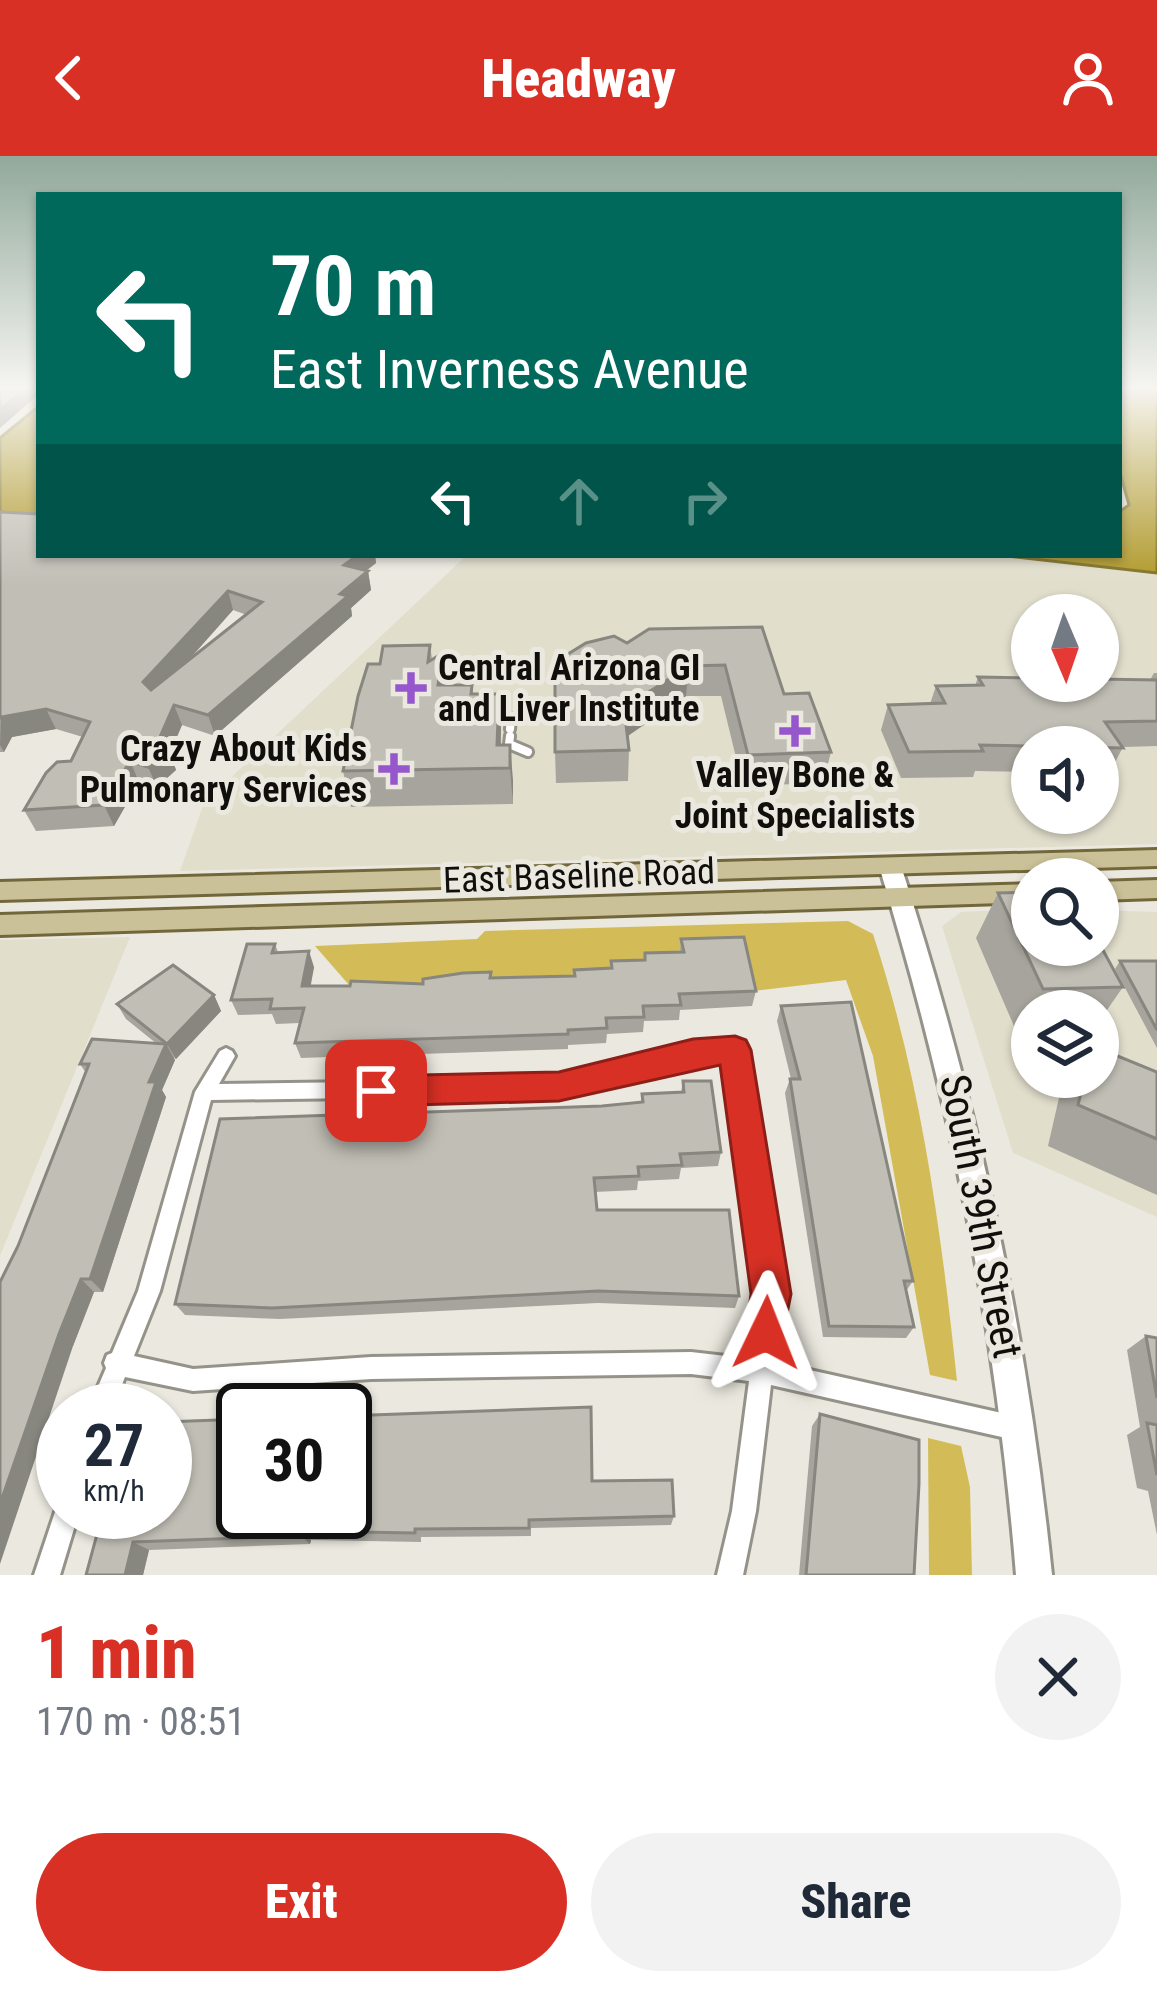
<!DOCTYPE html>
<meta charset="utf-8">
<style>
body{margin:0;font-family:"Roboto Condensed",sans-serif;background:#f2f2f3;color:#1f2937;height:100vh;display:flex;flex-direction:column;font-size:45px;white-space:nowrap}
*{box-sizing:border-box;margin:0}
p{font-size:39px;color:#747a83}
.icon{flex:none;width:66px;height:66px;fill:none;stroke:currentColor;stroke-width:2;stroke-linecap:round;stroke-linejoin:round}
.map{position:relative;height:1419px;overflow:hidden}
.side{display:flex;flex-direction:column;background:#fff;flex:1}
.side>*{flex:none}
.banner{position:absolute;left:36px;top:36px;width:1086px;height:366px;border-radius:0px;box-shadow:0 3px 9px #0004;background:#00695c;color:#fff;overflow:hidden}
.needle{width:78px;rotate:178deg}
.buttons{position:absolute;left:1011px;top:438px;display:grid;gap:24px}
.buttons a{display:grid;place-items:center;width:108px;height:108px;border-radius:50%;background:#fff;box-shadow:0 3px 9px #0004;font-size:60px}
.speed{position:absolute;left:36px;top:1227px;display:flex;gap:24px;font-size:60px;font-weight:700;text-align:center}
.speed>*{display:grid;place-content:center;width:156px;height:156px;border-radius:50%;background:#fff;box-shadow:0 3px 9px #0004;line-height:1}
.speed small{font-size:30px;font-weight:400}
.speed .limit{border:6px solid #111;border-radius:18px;background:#fff;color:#111}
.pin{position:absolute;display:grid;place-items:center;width:102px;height:102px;color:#fff;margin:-51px;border-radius:24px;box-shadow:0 6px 18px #0006}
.me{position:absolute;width:132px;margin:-66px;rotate:2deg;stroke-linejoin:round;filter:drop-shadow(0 0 9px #0008)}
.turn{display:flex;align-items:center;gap:42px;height:252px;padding:0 36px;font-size:54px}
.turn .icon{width:156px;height:156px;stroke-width:2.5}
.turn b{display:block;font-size:84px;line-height:102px}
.lanes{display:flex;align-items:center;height:114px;padding:0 36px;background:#0003;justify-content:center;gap:60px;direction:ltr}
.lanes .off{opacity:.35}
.round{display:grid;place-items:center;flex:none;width:126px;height:126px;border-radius:63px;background:#f2f2f3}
.headline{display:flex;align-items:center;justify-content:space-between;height:204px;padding:0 36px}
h1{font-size:72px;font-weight:800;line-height:90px;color:#d93025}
.button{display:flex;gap:24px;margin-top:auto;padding:24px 36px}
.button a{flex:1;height:138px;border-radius:72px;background:#d93025;color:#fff;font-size:48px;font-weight:800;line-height:138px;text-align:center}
.button a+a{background:#f2f2f3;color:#1f2937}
header{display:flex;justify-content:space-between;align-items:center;height:156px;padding:0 36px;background:#d93025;color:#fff;font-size:54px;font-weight:800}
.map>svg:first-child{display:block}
</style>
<header><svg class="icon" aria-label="back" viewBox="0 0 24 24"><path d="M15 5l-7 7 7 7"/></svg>Headway<svg class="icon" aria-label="person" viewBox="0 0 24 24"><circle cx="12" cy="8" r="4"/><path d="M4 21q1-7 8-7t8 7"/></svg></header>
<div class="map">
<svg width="1157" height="1419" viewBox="0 0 1157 1419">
<rect width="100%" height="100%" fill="#ebe9df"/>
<!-- built -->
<g fill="#e2decc" fill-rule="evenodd">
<path d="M 467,399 L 999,399 L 1157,417 L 1157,688 L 180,715 L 204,647 ZM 1032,459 L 1098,459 L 1098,525 L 1032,525 ZM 1032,591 L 1098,591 L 1098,657 L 1032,657 Z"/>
<path d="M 1032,753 L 1032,789 L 1098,789 L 1098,754 L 1157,756 L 1157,1061 L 1013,997 L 942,770 L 961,756 ZM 1032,855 L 1098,855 L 1098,921 L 1032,921 Z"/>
<path d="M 130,781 L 0,1100 L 0,784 Z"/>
</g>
<!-- green -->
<g fill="#d3bc58">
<path d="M 848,765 L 873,778 C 921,924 941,1073 957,1225 L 930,1219 L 873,900 L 846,824 L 754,835 L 702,790 L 568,823 L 349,829 L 315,790 L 477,783 L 485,775 Z"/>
<path d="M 928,1282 L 961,1290 L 970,1331 L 972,1419 L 929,1419 Z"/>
</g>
<!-- water -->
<g fill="#af9828" stroke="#7f6f20" stroke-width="3">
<path d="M 1119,230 L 1157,230 L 1157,417 L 999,399 L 1119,399 L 1119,356 L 1129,349 L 1119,313 Z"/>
<path d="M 39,250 L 39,372 L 0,370 L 0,282 Z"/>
</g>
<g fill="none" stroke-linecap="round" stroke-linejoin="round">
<!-- lane casing -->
<g stroke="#959389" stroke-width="14">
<g id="lane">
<path d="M 510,573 L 511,563 L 528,557"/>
<path d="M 510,580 L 509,588 L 528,596"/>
</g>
</g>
<!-- street casing -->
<g stroke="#959389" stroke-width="6">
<g id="street">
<path d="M 735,886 L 741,889 L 744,894 L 782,1138 L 774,1206 L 1015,1260 L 1023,1264 L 1027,1272 L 1023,1280 L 1015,1284 L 771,1229 L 756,1355 L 743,1419 L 717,1419 L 732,1355 L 749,1225 L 691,1218 L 371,1223 L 193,1235 L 125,1221 L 112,1254 L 88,1254 L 106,1212 L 104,1207 L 107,1199 L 112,1197 L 138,1135 L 195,936 L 220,895 L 226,892 L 232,895 L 235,900 L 219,928 L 559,923 L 693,889 ZM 727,902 L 760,1138 L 752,1203 L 691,1196 L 371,1201 L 193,1213 L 134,1200 L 160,1135 L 211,944 L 559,939 L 693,905 Z"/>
<path d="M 63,1345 L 63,1356 L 79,1356 L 60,1419 L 34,1419 L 58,1347 Z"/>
</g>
</g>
<!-- secondary casing -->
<g stroke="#959389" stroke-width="6">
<path id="secondary" d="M 890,702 L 901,710 C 977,944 1027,1174 1052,1419 L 1016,1419 C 996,1174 951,945 879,710 Z"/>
</g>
<!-- primary casing -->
<g stroke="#72673a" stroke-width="6">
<g id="primary">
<path d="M 1157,694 L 1157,710 L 0,744 L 0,726 Z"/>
<path d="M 1157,724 L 1157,742 L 1098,744 L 1098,726 Z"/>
<path d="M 1032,728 L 1032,746 L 0,779 L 0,759 Z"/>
</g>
</g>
<!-- lane -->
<use href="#lane" stroke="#fff" stroke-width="8"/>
<!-- street -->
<use href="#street" fill="#fff" fill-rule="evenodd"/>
<!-- secondary -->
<use href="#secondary" fill="#fff" fill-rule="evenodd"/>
<!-- primary -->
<use href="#primary" fill="#cac198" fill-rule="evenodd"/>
</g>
<!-- wall -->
<g fill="#a6a49c" fill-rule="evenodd">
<path d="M 0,356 L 39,399 L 375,399 L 376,407 L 366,415 L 368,415 L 371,434 L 351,452 L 352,460 L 215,580 L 182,569 L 170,597 L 176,614 L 157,631 L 139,626 L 114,670 L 36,675 L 24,654 L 71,605 L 83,581 L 56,573 L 12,581 L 4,596 L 0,596 ZM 233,454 L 247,459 L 188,505 Z"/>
<path d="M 649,473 L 784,538 L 831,596 L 823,627 L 743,630 L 721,540 L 686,540 L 628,580 L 629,594 L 628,625 L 556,627 L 555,596 L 627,487 Z"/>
<path d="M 430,489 L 432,503 L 447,529 L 472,529 L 473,538 L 499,538 L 501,589 L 510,589 L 513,648 L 351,651 L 343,615 L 380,508 Z"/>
<path d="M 1154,517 L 1157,517 L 1157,590 L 1123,591 L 1109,618 L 1098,617 L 1098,591 L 1032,591 L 1032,616 L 975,615 L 973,621 L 901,622 L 881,574 L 888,549 L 930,548 L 936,530 L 975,530 L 978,521 L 1150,524 Z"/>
<path d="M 998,737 L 1123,831 L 1098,867 L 1098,855 L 1032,855 L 1032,877 L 1017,877 L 976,782 Z"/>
<path d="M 681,783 L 756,835 L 752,850 L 680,854 L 679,864 L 644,865 L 643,876 L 607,878 L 606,887 L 568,889 L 568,893 L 301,902 L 295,887 L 300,867 L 276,868 L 272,858 L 238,859 L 231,844 L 275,788 L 278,796 L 314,811 L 310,830 L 423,828 L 491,822 L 575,820 L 644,804 L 645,797 L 680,796 Z"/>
<path d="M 1120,805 L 1157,805 L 1157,892 L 1115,813 Z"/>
<path d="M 214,839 L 221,855 L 176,903 L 173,901 L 175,904 L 162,934 L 166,941 L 103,1136 L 94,1136 L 73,1190 L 18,1090 L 86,917 L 80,908 L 157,888 L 126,863 L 117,848 Z"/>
<path d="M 781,850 L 913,1125 L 906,1135 L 914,1171 L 906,1182 L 823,1181 L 785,937 L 790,923 L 791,923 L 777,865 Z"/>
<path d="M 1157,916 L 1157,1039 L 1048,990 L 1061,933 L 1070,921 L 1098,921 Z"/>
<path d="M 683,925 L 721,996 L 718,1010 L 681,1012 L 679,1023 L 638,1025 L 637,1034 L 595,1036 L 597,1054 L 739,1140 L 735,1152 L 598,1147 L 280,1163 L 185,1159 L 175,1148 L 602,950 L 641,946 L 642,938 L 681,936 Z"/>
<path d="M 1146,1180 L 1157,1182 L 1157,1379 L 1148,1335 L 1137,1332 L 1127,1279 L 1140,1271 L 1127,1194 Z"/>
<path d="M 820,1258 L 914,1419 L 799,1419 L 812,1270 Z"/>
<path d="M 592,1325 L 674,1360 L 671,1369 L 531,1372 L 531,1380 L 421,1381 L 421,1386 L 311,1384 L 310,1388 L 149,1394 L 143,1419 L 86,1419 L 103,1356 Z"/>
</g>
<!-- shaded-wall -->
<g fill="#87867f">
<path d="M 29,230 L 39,230 L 39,238 L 0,272 L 0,254 Z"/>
<path d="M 358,399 L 375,399 L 376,407 L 347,429 L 344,409 Z"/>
<path d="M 368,415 L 371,434 L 351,452 L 352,460 L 215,580 L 208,559 Z"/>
<path d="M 228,435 L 233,454 L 151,546 L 143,526 Z"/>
<path d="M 443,497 L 447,532 L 438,529 Z"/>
<path d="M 689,510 L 686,540 L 623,583 L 624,552 Z"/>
<path d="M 499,538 L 501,573 L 500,612 L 497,589 Z"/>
<path d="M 174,549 L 182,569 L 170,597 L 176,614 L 157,631 L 148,611 Z"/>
<path d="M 46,553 L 56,573 L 12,581 L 4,596 L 0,589 L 1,561 Z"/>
<path d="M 510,589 L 513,624 L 513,648 L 510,612 Z"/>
<path d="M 130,605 L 139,626 L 114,670 L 104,649 Z"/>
<path d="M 309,795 L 314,811 L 308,845 L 302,830 Z"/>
<path d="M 214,839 L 221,855 L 176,903 L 167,888 Z"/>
<path d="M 166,888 L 175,904 L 162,934 L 166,941 L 103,1136 L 90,1123 L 149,926 Z"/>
<path d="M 81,1123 L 94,1136 L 73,1190 L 0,1408 L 0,1348 L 59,1178 Z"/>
<path d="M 301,1375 L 311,1384 L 310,1388 L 301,1380 Z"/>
<path d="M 133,1386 L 149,1394 L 143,1419 L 125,1419 Z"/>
</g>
<!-- building -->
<g fill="#c1bfb5" stroke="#87867f" stroke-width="3" fill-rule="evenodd">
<path d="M 0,230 L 29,230 L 0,254 Z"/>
<path d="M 0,356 L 39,358 L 39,399 L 358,399 L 344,409 L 368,415 L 340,438 L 348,440 L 208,559 L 174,549 L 156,590 L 168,593 L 148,611 L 130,605 L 104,649 L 24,654 L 46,617 L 57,606 L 71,605 L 90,566 L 46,553 L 1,561 L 0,563 ZM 228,435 L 262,446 L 151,534 L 143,526 Z"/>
<path d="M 762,471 L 784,538 L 809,537 L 831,596 L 748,599 L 725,509 L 689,510 L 624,552 L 629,594 L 555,596 L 555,506 L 586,487 L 614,480 L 627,487 L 649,473 Z"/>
<path d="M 430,489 L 428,506 L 443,497 L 438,529 L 472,529 L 471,538 L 499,538 L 497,589 L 510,589 L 510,612 L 343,615 L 358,540 L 368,508 L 380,508 L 383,490 Z"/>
<path d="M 978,521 L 1032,522 L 1032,525 L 1098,525 L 1098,523 L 1157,524 L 1157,565 L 1105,566 L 1123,592 L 980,589 L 983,595 L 909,596 L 888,549 L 945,547 L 936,530 L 983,529 Z"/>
<path d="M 1032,736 L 1032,789 L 1098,789 L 1098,785 L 1123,831 L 1043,833 L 998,737 Z"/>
<path d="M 744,781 L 756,835 L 679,838 L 681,849 L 643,850 L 644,861 L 606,862 L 607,872 L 568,874 L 568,878 L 295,887 L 304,852 L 270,853 L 272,843 L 231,844 L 247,788 L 275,788 L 272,797 L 309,795 L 302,830 L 350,830 L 351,825 L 423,828 L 423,823 L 463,817 L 491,816 L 490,822 L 575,820 L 574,814 L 612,812 L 611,805 L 645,804 L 645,797 L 684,796 L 681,783 Z"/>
<path d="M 1120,805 L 1157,805 L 1157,874 Z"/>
<path d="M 173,809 L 214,839 L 167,888 L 117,848 Z"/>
<path d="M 851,846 L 913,1125 L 904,1125 L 914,1171 L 829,1170 L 790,923 L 800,923 L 781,850 Z"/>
<path d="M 92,883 L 166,888 L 149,926 L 156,926 L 90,1123 L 81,1123 L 59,1178 L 0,1348 L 0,1126 L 18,1090 L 89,908 L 80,908 Z"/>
<path d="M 1098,892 L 1157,916 L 1157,983 L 1078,949 L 1085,921 L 1098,921 Z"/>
<path d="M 683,925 L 711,925 L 721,996 L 680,998 L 682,1009 L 638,1011 L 639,1020 L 594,1022 L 597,1054 L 729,1054 L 739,1140 L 598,1135 L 272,1152 L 175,1148 L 220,963 L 602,950 L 643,946 L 642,938 L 684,936 Z"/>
<path d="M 1146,1180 L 1157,1182 L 1157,1242 Z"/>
<path d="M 591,1251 L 592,1325 L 672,1324 L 674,1360 L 529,1364 L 529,1372 L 415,1373 L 415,1377 L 301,1375 L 301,1380 L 133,1386 L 125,1419 L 86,1419 L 103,1356 L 165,1356 L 165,1266 L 243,1263 L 243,1356 L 345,1356 L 345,1260 Z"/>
<path d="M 820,1258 L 919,1284 L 919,1328 L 914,1419 L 806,1419 Z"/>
<path d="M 1147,1267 L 1157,1269 L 1157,1319 Z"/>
</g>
<!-- sky -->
<linearGradient id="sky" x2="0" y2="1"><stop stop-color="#91a99b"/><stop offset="0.54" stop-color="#f6f5f1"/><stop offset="1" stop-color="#f6f5f1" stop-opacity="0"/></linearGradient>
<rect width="1157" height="429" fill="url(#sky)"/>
<!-- route -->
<path fill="#d93025" stroke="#8d1f18" stroke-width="3" d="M 735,880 L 746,884 L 751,894 L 791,1138 L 780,1191 L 766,1197 L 752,1191 L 746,1177 L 751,1138 L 720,909 L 559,945 L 376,950 L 364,946 L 359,935 L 364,925 L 376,920 L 559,916 L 693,883 Z"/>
<!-- markers -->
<g fill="#9656cc" stroke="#ebe9df" stroke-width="4.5">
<path d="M405 514h12v12h12v12h-12v12h-12v-12h-12v-12h12z"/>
<path d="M789 557h12v12h12v12h-12v12h-12v-12h-12v-12h12z"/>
<path d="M388 595h12v12h12v12h-12v12h-12v-12h-12v-12h12z"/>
</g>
<g text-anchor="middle" stroke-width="10" stroke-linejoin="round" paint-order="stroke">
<!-- poi labels -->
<g font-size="36" font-weight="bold" fill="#100f0c" stroke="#ebe9df" text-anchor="start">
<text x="438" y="524">Central Arizona GI<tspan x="438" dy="41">and Liver Institute</tspan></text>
<text x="367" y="605" text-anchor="end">Crazy About Kids<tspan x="367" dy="41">Pulmonary Services</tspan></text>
<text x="795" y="631" text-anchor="middle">Valley Bone &amp;<tspan x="795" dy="41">Joint Specialists</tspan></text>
</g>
<!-- street labels -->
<g font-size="36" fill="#100f0c" stroke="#ebe9df">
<text transform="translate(579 719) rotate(-2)" y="13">East Baseline Road</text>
</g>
<!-- near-street labels -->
<g font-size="42" fill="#100f0c" stroke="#ebe9df">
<text transform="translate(982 1060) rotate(79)" y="15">South 39th Street</text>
</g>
</g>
</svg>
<div class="buttons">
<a><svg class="needle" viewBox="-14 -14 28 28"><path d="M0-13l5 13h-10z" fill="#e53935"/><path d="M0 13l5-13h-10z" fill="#747a83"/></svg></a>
<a><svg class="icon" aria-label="sound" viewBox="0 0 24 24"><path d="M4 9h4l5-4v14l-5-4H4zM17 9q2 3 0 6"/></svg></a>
<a><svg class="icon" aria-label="search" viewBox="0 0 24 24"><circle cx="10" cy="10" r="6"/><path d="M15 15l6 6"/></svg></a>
<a><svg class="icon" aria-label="layers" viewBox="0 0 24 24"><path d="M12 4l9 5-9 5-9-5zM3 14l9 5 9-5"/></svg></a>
</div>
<div class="speed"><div>27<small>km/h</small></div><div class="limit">30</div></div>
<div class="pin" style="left:376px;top:935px;background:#d93025"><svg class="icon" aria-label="arrive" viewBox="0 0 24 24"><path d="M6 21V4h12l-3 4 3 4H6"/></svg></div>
<svg class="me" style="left:766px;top:1177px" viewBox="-20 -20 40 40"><path d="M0-17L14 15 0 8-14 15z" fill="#d93025" stroke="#fff" stroke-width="4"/></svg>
<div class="banner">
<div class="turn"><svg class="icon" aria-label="left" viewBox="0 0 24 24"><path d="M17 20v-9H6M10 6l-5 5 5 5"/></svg><div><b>70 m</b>East Inverness Avenue</div></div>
<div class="lanes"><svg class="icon" aria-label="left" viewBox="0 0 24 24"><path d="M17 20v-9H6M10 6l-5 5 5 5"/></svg><svg class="icon off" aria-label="ahead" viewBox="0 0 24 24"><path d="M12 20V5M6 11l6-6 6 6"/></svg><svg class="icon off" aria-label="right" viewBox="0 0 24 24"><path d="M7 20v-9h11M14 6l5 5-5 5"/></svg></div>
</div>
</div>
<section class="side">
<div class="headline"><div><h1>1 min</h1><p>170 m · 08:51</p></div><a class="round"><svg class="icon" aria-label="close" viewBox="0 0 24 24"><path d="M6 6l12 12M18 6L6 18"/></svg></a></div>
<div class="button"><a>Exit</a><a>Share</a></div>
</section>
